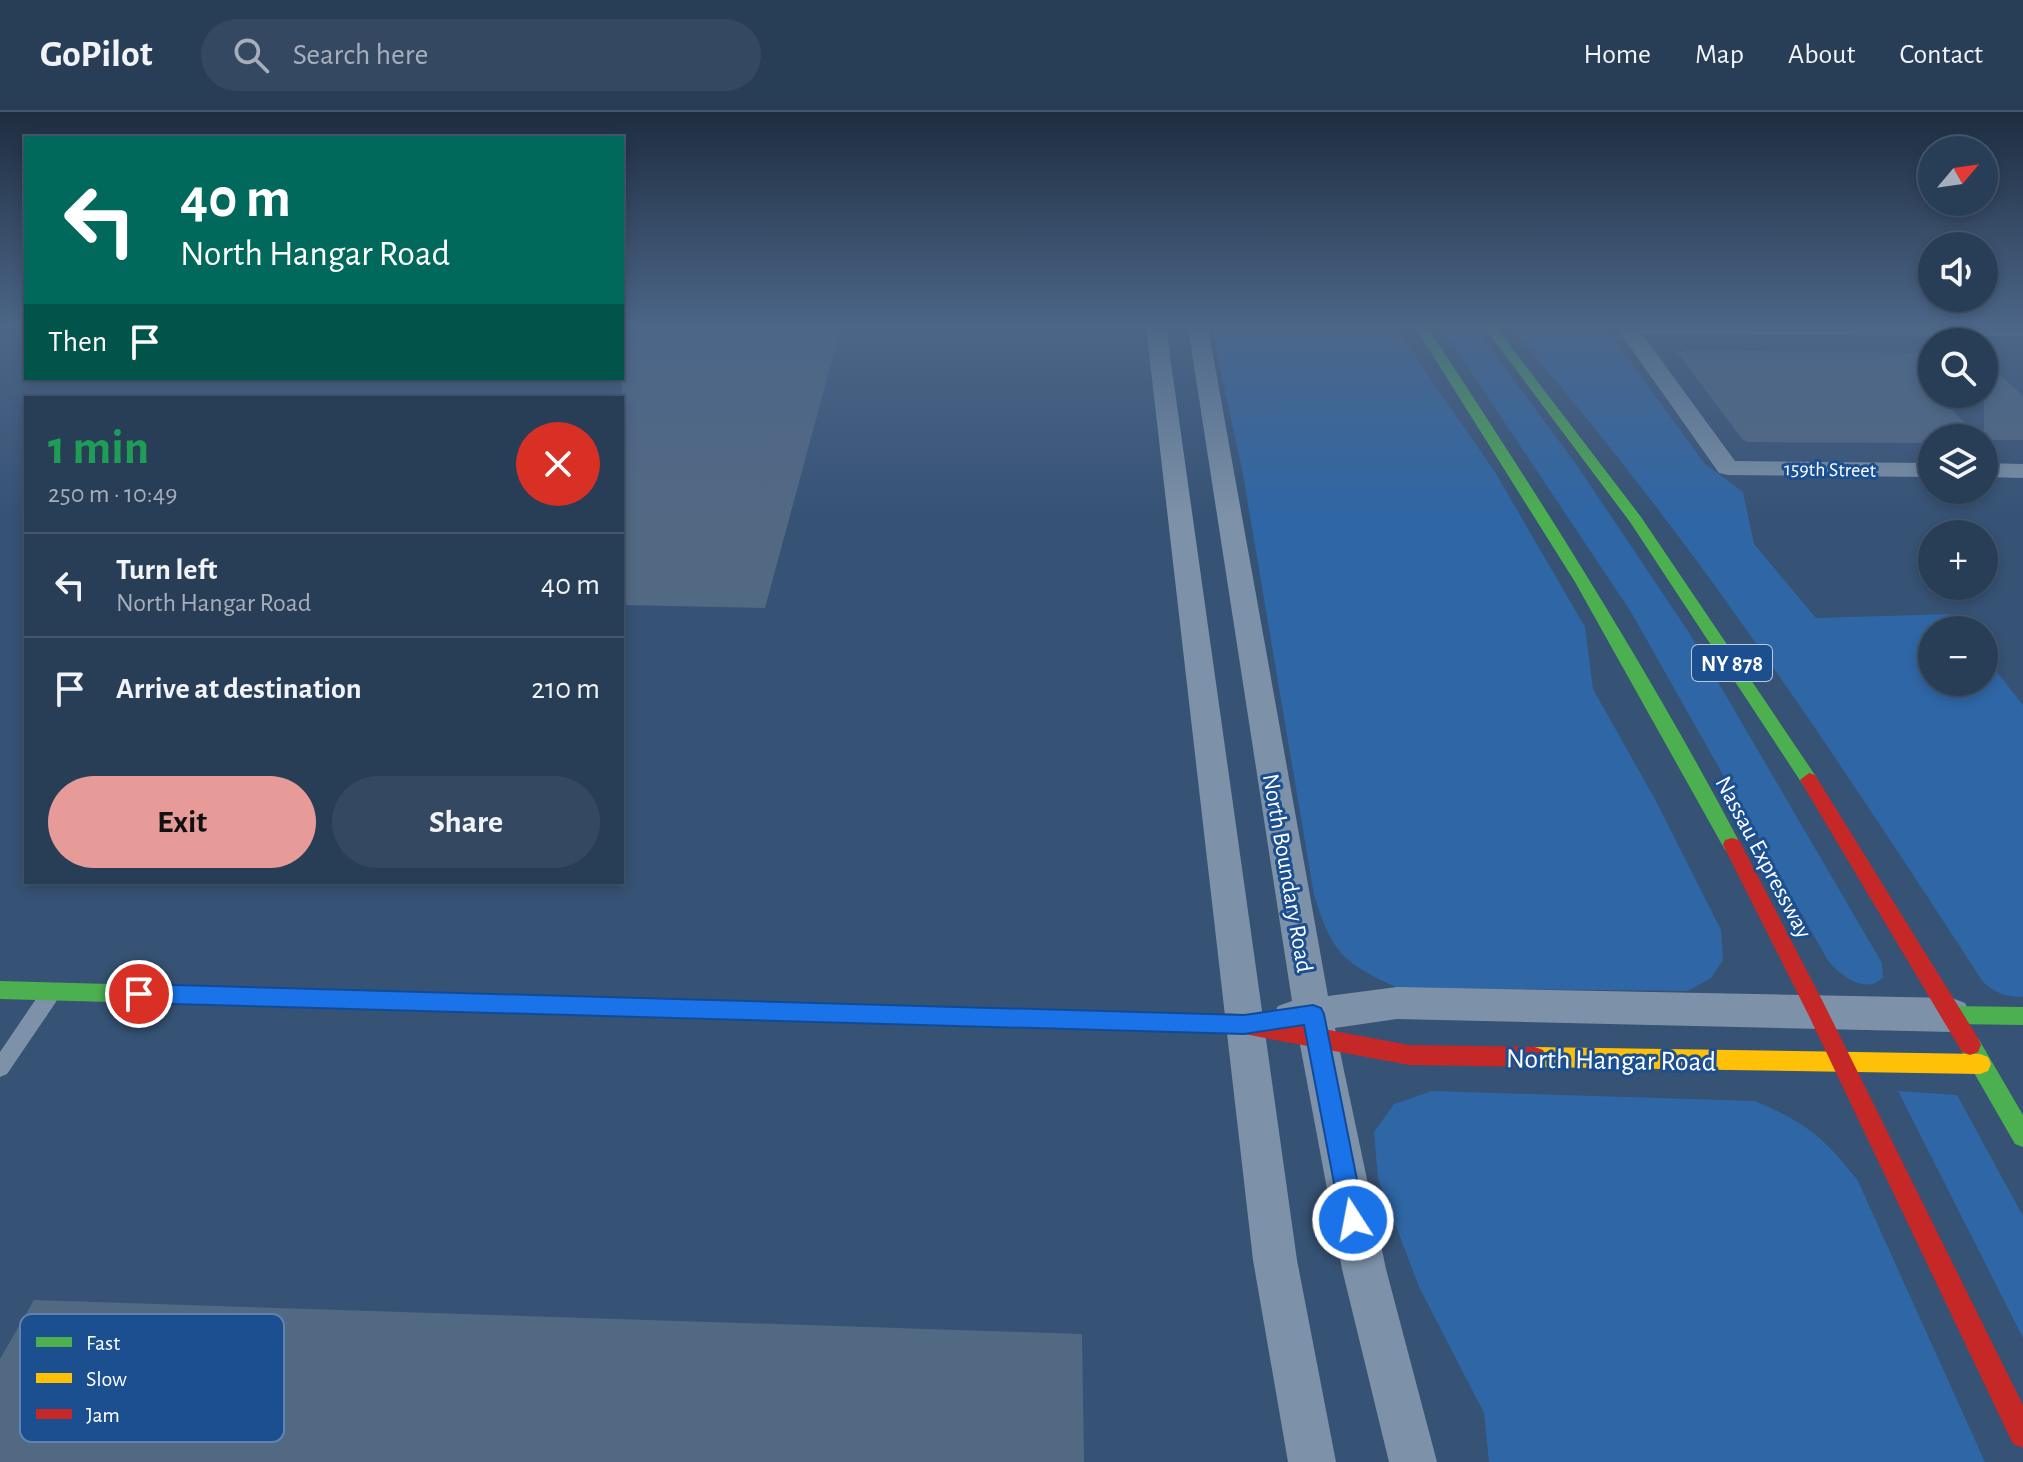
<!DOCTYPE html>
<meta charset="utf-8">
<style>
body{margin:0;font-family:"Alegreya Sans",sans-serif;background:#344961;color:#f1f3f6;height:100vh;display:flex;flex-direction:column;font-size:30px;white-space:nowrap}
*{box-sizing:border-box;margin:0}
p{font-size:26px;color:#a5aeba}
.icon{flex:none;width:44px;height:44px;fill:none;stroke:currentColor;stroke-width:2;stroke-linecap:round;stroke-linejoin:round}
.map{position:relative;flex:1;overflow:hidden}
.panel{position:absolute;left:24px;top:284px;width:600px;height:488px;display:flex;flex-direction:column;background:#283e57;border-radius:0px;box-shadow:0 4px 12px #0003,0 0 0 2px #44576d}
.panel>*{flex:none}
.guide{position:absolute;left:24px;top:24px;width:600px;height:244px;border-radius:0px;box-shadow:0 4px 12px #0003,0 0 0 2px #44576d;background:#00695c;color:#fff;overflow:hidden}
.needle{width:52px;rotate:61deg}
.buttons{position:absolute;left:1918px;top:24px;display:grid;gap:16px}
.buttons a{display:grid;place-items:center;width:80px;height:80px;border-radius:50%;background:#283e57;box-shadow:0 4px 12px #0003,0 0 0 2px #44576d;font-size:40px}
.pin{position:absolute;display:grid;place-items:center;width:68px;height:68px;color:#fff;margin:-34px;border:4px solid #fff;border-radius:50%;box-shadow:0 2px 8px #0007}
.me{position:absolute;width:88px;margin:-44px;rotate:349deg;stroke-linejoin:round;filter:drop-shadow(0 0 6px #0008)}
.turn{display:flex;align-items:center;gap:28px;height:168px;padding:0 24px;font-size:36px}
.turn .icon{width:104px;height:104px;stroke-width:2.5}
.turn b{display:block;font-size:56px;line-height:68px}
.then{display:flex;align-items:center;height:76px;padding:0 24px;background:#0003;gap:16px;font-size:30px}
.round{display:grid;place-items:center;flex:none;width:84px;height:84px;border-radius:42px;background:#344961}
.summary{display:flex;align-items:center;justify-content:space-between;height:136px;padding:0 24px}
h1{font-size:48px;font-weight:700;line-height:60px;color:#1e9e55}
.button{display:flex;gap:16px;margin-top:auto;padding:16px 24px}
.button a{flex:1;height:92px;border-radius:48px;background:#e69b98;color:#111;font-size:32px;font-weight:700;line-height:92px;text-align:center}
.button a+a{background:#344961;color:#f1f3f6}
ul{padding:0;list-style:none}
li{display:flex;align-items:center;gap:24px;height:104px;padding:0 24px;border-top:2px solid #44576d}
li div{flex:1}
li b{display:block;font-size:30px}
li em{font-style:normal}
header{display:flex;align-items:center;gap:48px;box-sizing:border-box;height:112px;padding:0 40px;background:#283e57;border-bottom:2px solid #44576d}
header strong{font-size:38px}
nav{display:flex;gap:44px;margin-inline-start:auto;font-size:28px}
.search{width:560px;height:72px;background:#344961;display:flex;align-items:center;gap:20px;box-sizing:border-box;padding:0 28px;border-radius:44px;color:#a5aeba;font-size:30px}
.map>svg:first-child{display:block}
</style>
<header>
<strong>GoPilot</strong>
<div class="search"><svg class="icon" aria-label="search" viewBox="0 0 24 24"><circle cx="10" cy="10" r="6"/><path d="M15 15l6 6"/></svg>Search here</div>
<nav><a>Home</a><a>Map</a><a>About</a><a>Contact</a></nav>
</header>
<div class="map">
<svg width="2023" height="1350" viewBox="0 0 2023 1350">
<rect width="100%" height="100%" fill="#365274"/>
<!-- green -->
<g fill="#2f66a5">
<path d="M 1211,215 L 1395,215 L 1495,360 L 1585,515 L 1593,577 L 1656,689 L 1721,818 L 1723,848 L 1711,866 L 1688,879 L 1398,876 C 1343,851 1332,841 1314,783 L 1242,357 Z"/>
<path d="M 1441,215 L 1475,215 L 1576,352 L 1690,522 L 1882,851 L 1883,866 C 1865,883 1839,863 1827,847 L 1631,500 Z"/>
<path d="M 1510,215 L 1605,215 L 1705,352 L 1743,380 L 1754,432 L 1816,506 L 1950,502 L 1963,518 L 1932,518 L 1932,570 L 1984,570 L 1984,544 L 2023,593 L 2023,885 C 2006,885 1995,881 1983,870 C 1836,644 1688,419 1510,215 Z"/>
<path d="M 1432,979 L 1755,989 C 1806,1011 1824,1025 1858,1069 L 1985,1350 L 1489,1350 L 1484,1301 L 1419,1175 L 1378,1067 L 1374,1020 L 1394,992 Z"/>
<path d="M 1898,979 L 1957,983 L 2023,1104 L 2023,1226 Z"/>
</g>
<!-- building -->
<g fill="#526984">
<path d="M 628,215 L 841,215 L 765,496 L 622,493 L 622,226 Z"/>
<path d="M 1682,238 L 1918,241 L 1932,255 L 1932,282 L 1936,282 L 1980,326 L 1932,326 L 1932,331 L 1748,330 L 1742,327 L 1677,240 L 1684,240 Z"/>
<path d="M 1984,249 L 2023,284 L 2023,328 L 1984,328 Z"/>
<path d="M 34,1188 L 1082,1222 L 1084,1350 L 0,1350 L 0,1247 Z"/>
</g>
<g fill="none" stroke-linecap="round" stroke-linejoin="round">
<!-- lane -->
<path fill="#7d92a8" fill-rule="evenodd" d="M 49,876 L 56,878 L 58,884 L 56,890 L 7,962 L 0,965 L 0,940 L 42,878 Z"/>
<!-- street -->
<g fill="#7d92a8" fill-rule="evenodd">
<path d="M 1146,215 L 1166,215 L 1297,1148 L 1336,1350 L 1288,1350 L 1253,1148 Z"/>
<path d="M 1188,215 L 1208,215 L 1328,884 L 1397,875 L 1952,886 L 1965,891 L 1971,903 L 1965,915 L 1952,920 L 1397,907 L 1335,916 L 1386,1157 L 1437,1350 L 1389,1350 L 1342,1157 L 1298,922 L 1278,918 L 1272,906 L 1278,894 L 1292,889 Z"/>
<path d="M 1616,215 L 2023,215 L 2023,224 L 1642,222 L 1735,349 L 1932,351 L 1932,365 L 1728,363 L 1719,361 Z"/>
<path d="M 1984,351 L 2023,352 L 2023,366 L 1984,365 Z"/>
</g>
<!-- fast -->
<g fill="#4caf50" fill-rule="evenodd">
<path d="M 1415,215 L 1427,215 C 1538,383 1647,554 1741,733 L 1739,738 L 1725,738 L 1575,470 Z"/>
<path d="M 1484,215 L 1496,215 L 1641,405 L 1815,663 L 1818,668 L 1815,673 L 1803,673 L 1630,410 Z"/>
<path d="M 0,869 L 396,880 L 403,882 L 406,889 L 403,896 L 396,898 L 0,887 Z"/>
<path d="M 1952,894 L 2023,895 L 2023,913 L 1952,912 L 1945,910 L 1941,903 L 1945,896 Z"/>
<path d="M 1970,923 L 1978,926 L 2023,1003 L 2023,1035 L 2015,1032 L 1962,940 L 1959,933 L 1962,926 Z"/>
</g>
<!-- slow -->
<g fill="#ffc107" fill-rule="evenodd">
<path d="M 721,889 L 1095,899 L 1103,901 L 1106,908 L 1103,915 L 1095,917 L 721,907 L 714,905 L 710,898 L 714,891 Z"/>
<path d="M 1535,935 L 1980,942 L 1988,945 L 1991,952 L 1988,959 L 1980,962 L 1535,955 L 1527,952 L 1524,945 L 1527,938 Z"/>
</g>
<!-- jam -->
<g fill="#c62828" fill-rule="evenodd">
<path d="M 1809,661 L 1815,663 L 1978,926 L 1981,933 L 1978,940 L 1970,943 L 1962,940 L 1800,668 Z"/>
<path d="M 1732,726 L 1739,728 L 1823,890 L 2023,1293 L 2023,1336 L 2013,1332 L 1809,904 L 1723,733 L 1725,728 Z"/>
<path d="M 396,880 L 721,889 L 728,891 L 732,898 L 728,905 L 721,907 L 396,898 L 389,896 L 386,889 L 389,882 Z"/>
<path d="M 1095,899 L 1244,902 L 1409,933 L 1535,935 L 1543,938 L 1546,945 L 1543,952 L 1535,955 L 1409,953 L 1244,922 L 1095,917 L 1087,915 L 1084,908 L 1087,901 Z"/>
</g>
</g>
<!-- sky -->
<linearGradient id="sky" x2="0" y2="1"><stop stop-color="#1e2d40"/><stop offset="0.53" stop-color="#4c6688"/><stop offset="1" stop-color="#4c6688" stop-opacity="0"/></linearGradient>
<rect width="2023" height="404" fill="url(#sky)"/>
<!-- route -->
<path fill="#1a73e8" stroke="#114b97" stroke-width="2" d="M 139,872 L 1244,903 L 1313,893 L 1321,896 L 1324,902 L 1365,1108 L 1362,1117 L 1353,1120 L 1344,1117 L 1341,1108 L 1304,913 L 1244,922 L 139,891 L 132,888 L 129,882 L 132,875 Z"/>
<g text-anchor="middle" stroke-width="6" stroke-linejoin="round" paint-order="stroke">
<!-- far-street labels -->
<g font-size="20" fill="#fff" stroke="#1b4f8f">
<text transform="translate(1830 357) rotate(1)" y="7">159th Street</text>
</g>
<!-- shield labels -->
<rect fill="#1b4f8f" stroke="#bbcadd" stroke-width="2" x="1692" y="533" width="80" height="36" rx="6"/>
<g font-size="22" font-weight="bold" fill="#fff">
<text x="1732" y="559">NY 878</text>
</g>
<!-- street labels -->
<g font-size="24" fill="#fff" stroke="#1b4f8f">
<text transform="translate(1764 745) rotate(62)" y="8">Nassau Expressway</text>
<text transform="translate(1288 761) rotate(80)" y="8">North Boundary Road</text>
</g>
<!-- near-street labels -->
<g font-size="28" fill="#fff" stroke="#1b4f8f">
<text transform="translate(1611 947) rotate(1)" y="10">North Hangar Road</text>
</g>
</g>
<!-- legend -->
<rect x="20" y="1202" width="264" height="128" rx="12" fill="#1b4f8f" stroke="#5f84b1" stroke-width="2"/>
<rect x="36" y="1225" width="36" height="10" fill="#4caf50"/>
<rect x="36" y="1261" width="36" height="10" fill="#ffc107"/>
<rect x="36" y="1297" width="36" height="10" fill="#c62828"/>
<g font-size="22" fill="#fff">
<text x="86" y="1238">Fast</text>
<text x="86" y="1274">Slow</text>
<text x="86" y="1310">Jam</text>
</g>
</svg>
<div class="buttons">
<a><svg class="needle" viewBox="-14 -14 28 28"><path d="M0-13l5 13h-10z" fill="#e53935"/><path d="M0 13l5-13h-10z" fill="#a5aeba"/></svg></a>
<a><svg class="icon" aria-label="sound" viewBox="0 0 24 24"><path d="M4 9h4l5-4v14l-5-4H4zM17 9q2 3 0 6"/></svg></a>
<a><svg class="icon" aria-label="search" viewBox="0 0 24 24"><circle cx="10" cy="10" r="6"/><path d="M15 15l6 6"/></svg></a>
<a><svg class="icon" aria-label="layers" viewBox="0 0 24 24"><path d="M12 4l9 5-9 5-9-5zM3 14l9 5 9-5"/></svg></a>
<a>+</a>
<a>−</a>
</div>
<div class="pin" style="left:139px;top:882px;background:#d93025"><svg class="icon" aria-label="arrive" viewBox="0 0 24 24"><path d="M6 21V4h12l-3 4 3 4H6"/></svg></div>
<svg class="me" style="left:1353px;top:1108px" viewBox="-20 -20 40 40"><circle r="17" fill="#1a73e8" stroke="#fff" stroke-width="3"/><path d="M0-11L8 9 0 5-8 9z" fill="#fff"/></svg>
<div class="guide">
<div class="turn"><svg class="icon" aria-label="left" viewBox="0 0 24 24"><path d="M17 20v-9H6M10 6l-5 5 5 5"/></svg><div><b>40 m</b>North Hangar Road</div></div>
<div class="then">Then<svg class="icon" aria-label="arrive" viewBox="0 0 24 24"><path d="M6 21V4h12l-3 4 3 4H6"/></svg></div>
</div>
<section class="panel">
<div class="summary"><div><h1>1 min</h1><p>250 m · 10:49</p></div><a class="round" style="background:#d93025;color:#fff"><svg class="icon" aria-label="close" viewBox="0 0 24 24"><path d="M6 6l12 12M18 6L6 18"/></svg></a></div>
<ul>
<li><svg class="icon" aria-label="left" viewBox="0 0 24 24"><path d="M17 20v-9H6M10 6l-5 5 5 5"/></svg><div><b>Turn left</b><p>North Hangar Road</p></div><em>40 m</em></li>
<li><svg class="icon" aria-label="arrive" viewBox="0 0 24 24"><path d="M6 21V4h12l-3 4 3 4H6"/></svg><div><b>Arrive at destination</b></div><em>210 m</em></li>
</ul>
<div class="button"><a>Exit</a><a>Share</a></div>
</section>
</div>
